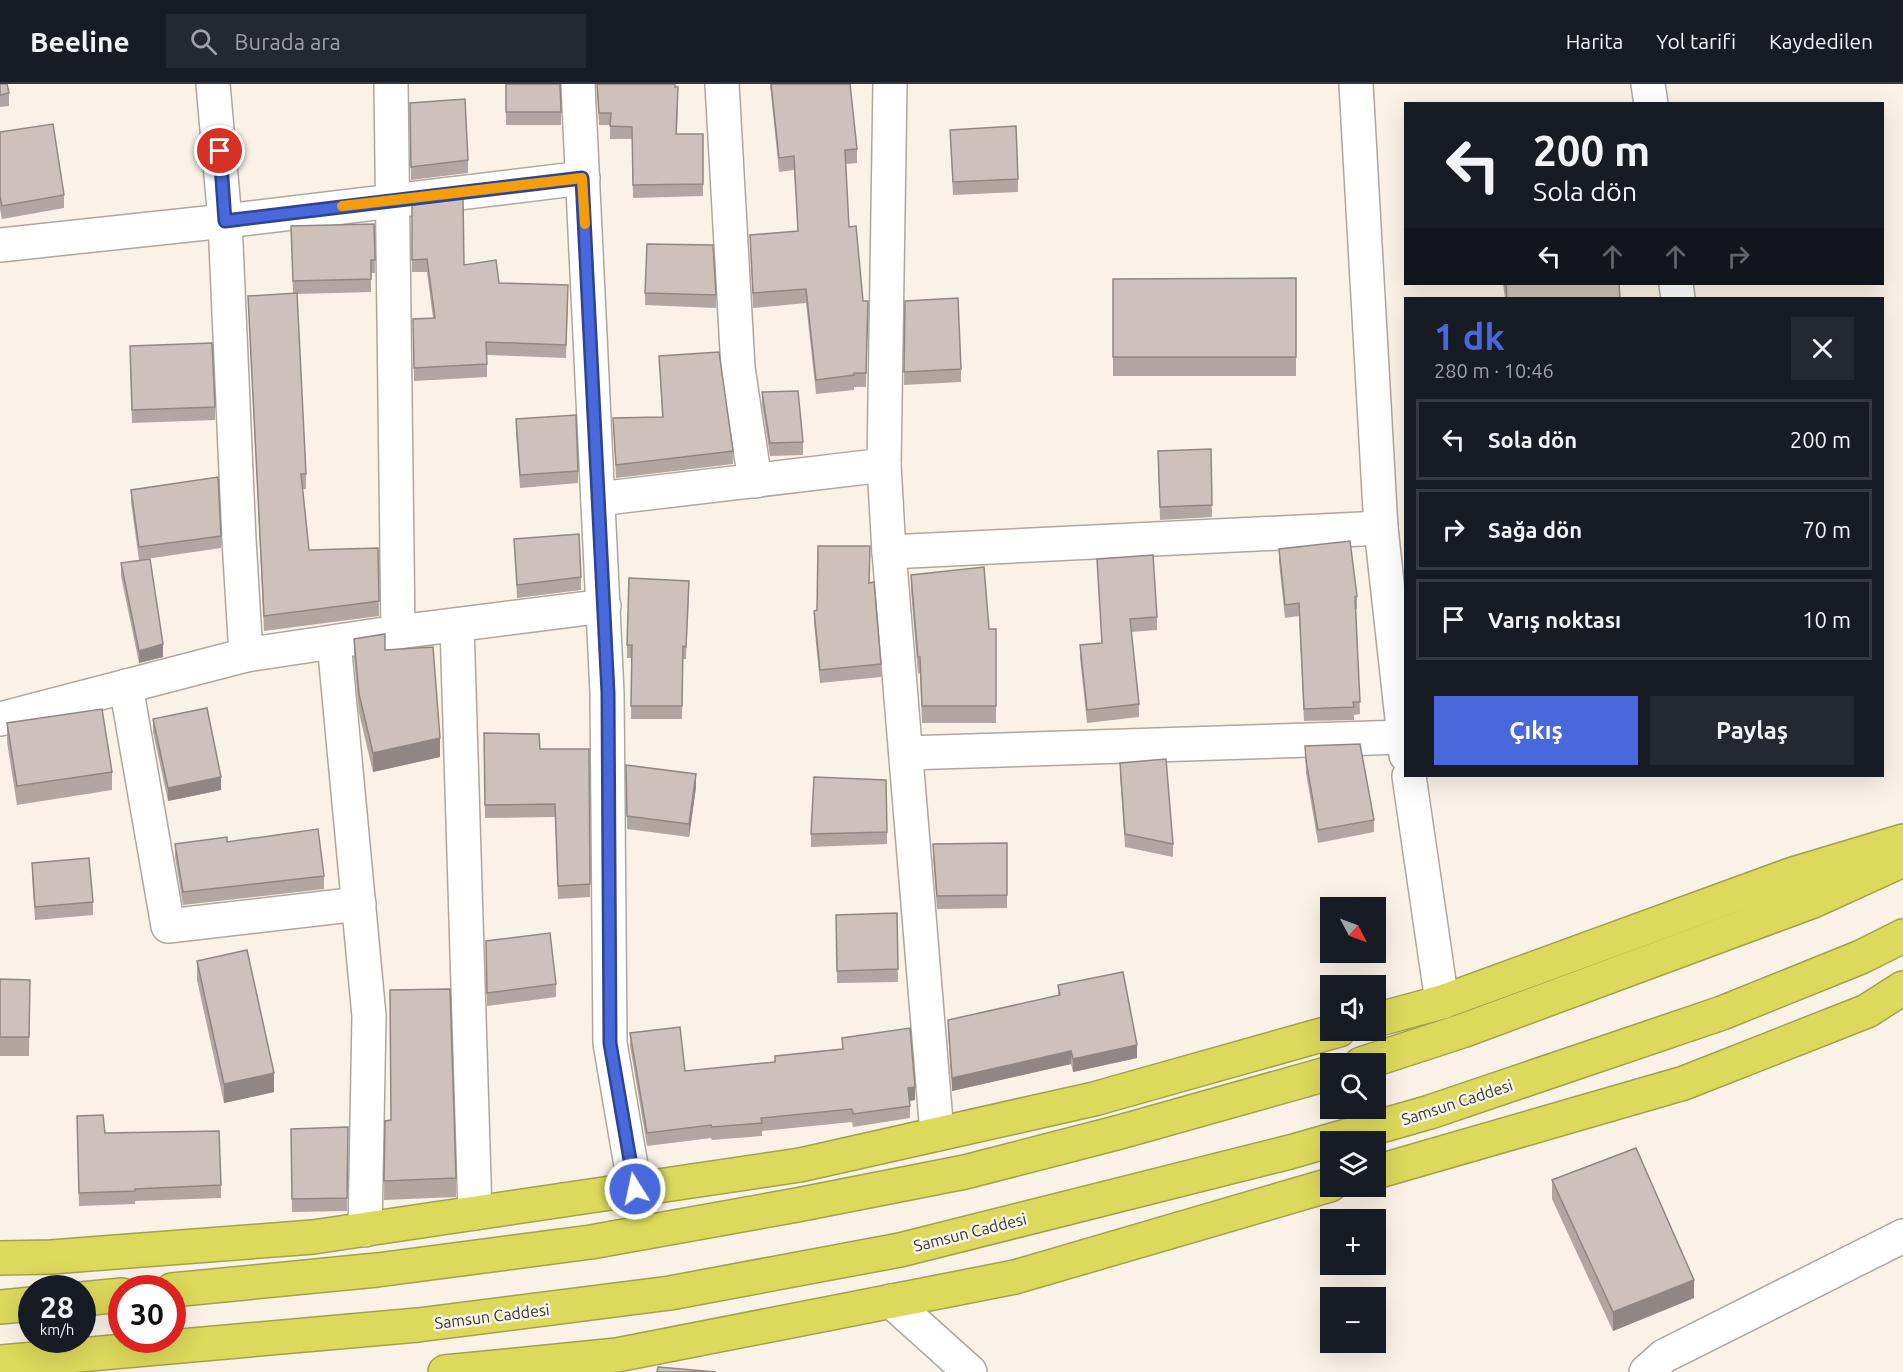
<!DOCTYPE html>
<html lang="tr">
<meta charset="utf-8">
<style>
body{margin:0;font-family:Ubuntu,sans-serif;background:#242831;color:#f1f3f6;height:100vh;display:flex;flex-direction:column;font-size:22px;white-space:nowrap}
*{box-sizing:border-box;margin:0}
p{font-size:20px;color:#9ea1a6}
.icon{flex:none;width:33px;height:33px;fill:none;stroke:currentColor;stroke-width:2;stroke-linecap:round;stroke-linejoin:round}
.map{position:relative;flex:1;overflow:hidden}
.drawer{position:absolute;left:1404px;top:213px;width:480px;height:480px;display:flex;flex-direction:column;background:#171b24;border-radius:0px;box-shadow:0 6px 24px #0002}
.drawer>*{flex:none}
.top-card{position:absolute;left:1404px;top:18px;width:480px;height:183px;border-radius:0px;box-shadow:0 6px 24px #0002;background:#171b24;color:#f1f3f6;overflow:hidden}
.needle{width:39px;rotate:131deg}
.fabs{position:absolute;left:1320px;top:813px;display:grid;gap:12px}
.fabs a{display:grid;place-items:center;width:66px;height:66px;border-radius:0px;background:#171b24;box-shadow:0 6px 24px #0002;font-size:30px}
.speed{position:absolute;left:18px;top:1191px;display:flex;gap:12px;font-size:30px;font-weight:700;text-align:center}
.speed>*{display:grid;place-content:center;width:78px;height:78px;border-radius:50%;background:#171b24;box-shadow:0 6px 24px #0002;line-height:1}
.speed small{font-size:15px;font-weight:400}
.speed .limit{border:9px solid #d22;background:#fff;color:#111}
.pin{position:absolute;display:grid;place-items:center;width:51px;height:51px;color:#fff;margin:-26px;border:3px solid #fff;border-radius:50%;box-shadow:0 2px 6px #0007}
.me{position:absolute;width:66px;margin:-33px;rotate:350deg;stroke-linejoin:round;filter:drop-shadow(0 0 4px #0008)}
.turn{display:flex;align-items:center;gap:21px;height:126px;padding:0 30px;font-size:27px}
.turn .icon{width:78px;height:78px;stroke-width:2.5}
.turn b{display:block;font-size:42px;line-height:51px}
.lanes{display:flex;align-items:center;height:57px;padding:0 30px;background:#0003;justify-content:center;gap:30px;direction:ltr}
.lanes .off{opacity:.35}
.round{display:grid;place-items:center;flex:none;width:63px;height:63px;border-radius:0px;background:#242831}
.head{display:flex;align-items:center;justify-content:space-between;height:102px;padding:0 30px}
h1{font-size:36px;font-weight:700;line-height:45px;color:#4868db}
.action{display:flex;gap:12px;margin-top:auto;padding:12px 30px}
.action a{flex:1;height:69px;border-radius:0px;background:#4868db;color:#fff;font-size:24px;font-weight:700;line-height:69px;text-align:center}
.action a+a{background:#242831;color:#f1f3f6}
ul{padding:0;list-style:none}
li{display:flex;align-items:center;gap:18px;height:81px;margin:0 12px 9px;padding:0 18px;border:3px solid #363941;border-radius:0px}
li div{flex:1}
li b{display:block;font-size:22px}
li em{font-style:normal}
header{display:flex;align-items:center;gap:36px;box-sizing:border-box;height:84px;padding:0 30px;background:#171b24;border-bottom:2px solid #363941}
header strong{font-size:28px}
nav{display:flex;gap:33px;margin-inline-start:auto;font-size:21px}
.search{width:420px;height:54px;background:#242831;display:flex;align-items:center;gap:15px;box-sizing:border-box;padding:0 21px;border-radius:0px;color:#9ea1a6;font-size:22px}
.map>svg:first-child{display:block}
</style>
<header>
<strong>Beeline</strong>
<div class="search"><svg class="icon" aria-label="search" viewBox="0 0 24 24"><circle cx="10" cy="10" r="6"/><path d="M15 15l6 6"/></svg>Burada ara</div>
<nav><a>Harita</a><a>Yol tarifi</a><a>Kaydedilen</a></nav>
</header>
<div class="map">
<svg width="1903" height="1288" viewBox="0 0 1903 1288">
<rect width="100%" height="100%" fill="#faf2e7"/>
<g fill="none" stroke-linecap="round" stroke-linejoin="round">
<!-- street casing -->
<g stroke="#afa79e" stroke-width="36">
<g id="street">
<path d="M 213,0 L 225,137 L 239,456 L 246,571"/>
<path d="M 391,0 L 398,548"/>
<path d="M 578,0 L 607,609 L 610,959 L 635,1105"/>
<path d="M 722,0 L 738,284 L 755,397"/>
<path d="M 890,0 L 884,381 L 889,468 L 937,1050"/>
<path d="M 1356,0 L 1381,444 L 1406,671"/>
<path d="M 1648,0 L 1651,20"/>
<path d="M 0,161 L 225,137 L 583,94"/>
<path d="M 1676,200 L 1678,214"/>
<path d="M 598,415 L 884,381"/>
<path d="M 889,468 L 1381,444"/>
<path d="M 457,541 L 475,1129"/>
<path d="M 334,558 L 369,932 L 365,1146"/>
<path d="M 126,602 L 168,842 L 359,820"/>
<path d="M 0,635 L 246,571 L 398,548 L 604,522"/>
<path d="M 906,669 L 1403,653"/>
<path d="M 1409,692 L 1442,918"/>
<path d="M 891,1217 L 970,1288"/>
<path d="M 1646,1288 L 1664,1272 L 1903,1152"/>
</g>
</g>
<!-- highway casing -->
<g stroke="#a3a04d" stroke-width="36">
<g id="highway">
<path d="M 1376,936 L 1442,918 L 1793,790 L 1903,757"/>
<path d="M 1361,980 L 1462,947 L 1813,817 L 1903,776"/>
<path d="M 1376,1088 L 1684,999 L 1867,927 L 1903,904"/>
<path d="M 0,1174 L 51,1173 L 313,1153 L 800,1081 L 1094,1015 L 1339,946"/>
<path d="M 172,1206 L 377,1186 L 591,1158 L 797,1121 L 965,1088 L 1120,1048 L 1330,989"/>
<path d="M 82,1215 L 122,1211"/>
<path d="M 0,1223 L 32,1220"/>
<path d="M 0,1278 L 418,1241 L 670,1209 L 900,1166 L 1290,1068 L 1430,1028 L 1722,929 L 1861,873 L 1903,852"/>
<path d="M 445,1288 L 617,1271 L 1015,1193 L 1330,1101"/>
</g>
</g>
<!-- street -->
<use href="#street" stroke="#fff" stroke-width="33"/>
<!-- highway -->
<use href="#highway" stroke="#dcd95c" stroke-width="33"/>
</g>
<!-- wall -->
<g fill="#b1a6a2">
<path d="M 0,0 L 9,9 L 9,22 L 0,23 Z"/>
<path d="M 506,0 L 561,28 L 561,41 L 506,41 Z"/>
<path d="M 597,0 L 675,0 L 678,16 L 677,50 L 703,50 L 703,112 L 633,114 L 632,55 L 610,55 L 610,41 L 599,41 Z"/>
<path d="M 770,0 L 850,0 L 857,65 L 857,79 L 846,80 L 849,143 L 863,217 L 868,217 L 866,303 L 854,303 L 854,306 L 816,310 L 806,219 L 753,224 L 750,151 L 798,147 L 794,86 L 779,88 Z"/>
<path d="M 410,19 L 468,76 L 468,89 L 411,96 Z"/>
<path d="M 950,46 L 1018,95 L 1018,108 L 953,111 Z"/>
<path d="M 0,48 L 64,111 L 64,124 L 2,135 L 0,125 Z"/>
<path d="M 412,121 L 464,181 L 499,199 L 568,214 L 566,274 L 487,271 L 487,293 L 414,297 L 413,235 L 433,234 L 427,188 L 412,188 Z"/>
<path d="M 374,140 L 375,189 L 371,189 L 371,208 L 297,210 L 306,390 L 306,405 L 303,405 L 309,466 L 378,464 L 379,532 L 264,547 L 248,212 L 293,210 L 291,142 Z"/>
<path d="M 1296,194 L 1296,292 L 1113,292 L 1113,195 Z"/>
<path d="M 1503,200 L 1619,200 L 1620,214 L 1505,214 Z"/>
<path d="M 645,209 L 716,211 L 716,224 L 645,221 Z"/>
<path d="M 905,217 L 961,285 L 961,298 L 904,301 Z"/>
<path d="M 659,272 L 733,367 L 733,380 L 616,394 L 613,334 L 662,333 Z"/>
<path d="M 130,275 L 215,323 L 215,336 L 132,339 Z"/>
<path d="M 762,308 L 803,358 L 803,371 L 770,372 L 762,320 Z"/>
<path d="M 516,335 L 578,387 L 578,399 L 520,404 L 516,348 Z"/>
<path d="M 1211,365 L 1212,433 L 1160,436 L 1158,367 Z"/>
<path d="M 131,406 L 221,452 L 221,464 L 139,476 L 131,418 Z"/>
<path d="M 514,455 L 581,493 L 581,506 L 517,514 Z"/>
<path d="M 1279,465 L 1357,512 L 1357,525 L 1356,525 L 1360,630 L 1354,631 L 1354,636 L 1304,637 L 1299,532 L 1285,534 L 1279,478 Z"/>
<path d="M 1097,475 L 1157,533 L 1157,546 L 1131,548 L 1139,620 L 1139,633 L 1087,639 L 1080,574 L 1080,561 L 1102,559 Z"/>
<path d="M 121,479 L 163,573 L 139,579 L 121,492 Z"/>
<path d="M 911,491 L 989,545 L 996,545 L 996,639 L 922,639 L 920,589 L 918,590 L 911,507 Z"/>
<path d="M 869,499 L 881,580 L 881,593 L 820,599 L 814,539 L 814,527 L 817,526 Z"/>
<path d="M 689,509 L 686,575 L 683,575 L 682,635 L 631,635 L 631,574 L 627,574 L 627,561 Z"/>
<path d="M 354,555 L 440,673 L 373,688 L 359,629 L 354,574 Z"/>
<path d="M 153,635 L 221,706 L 168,717 L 153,648 Z"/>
<path d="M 7,639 L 112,688 L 112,706 L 17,721 L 7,658 Z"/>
<path d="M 484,649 L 540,665 L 589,665 L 590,813 L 558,815 L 555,733 L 485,734 Z"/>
<path d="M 1305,662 L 1374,736 L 1374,748 L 1318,759 L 1306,689 Z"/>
<path d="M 1120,679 L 1173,760 L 1173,773 L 1125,763 L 1120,692 Z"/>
<path d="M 626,681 L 696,703 L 689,753 L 627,745 Z"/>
<path d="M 887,748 L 887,760 L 811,763 L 811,750 Z"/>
<path d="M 1007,759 L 1007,824 L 937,825 L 933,773 L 933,760 Z"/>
<path d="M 175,760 L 324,792 L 324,805 L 183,821 L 175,773 Z"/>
<path d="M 32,779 L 93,818 L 93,831 L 35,836 L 32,792 Z"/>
<path d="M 897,829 L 898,898 L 837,899 L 836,831 Z"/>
<path d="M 486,870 L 556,900 L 556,913 L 487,922 Z"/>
<path d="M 197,877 L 274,1008 L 224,1019 L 197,896 Z"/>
<path d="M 0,895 L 30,896 L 29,972 L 0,972 Z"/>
<path d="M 1058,901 L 1137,974 L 1073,988 L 1071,980 L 952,1007 L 948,949 L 948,936 L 1058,912 Z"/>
<path d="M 630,949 L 685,987 L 775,978 L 775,972 L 842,965 L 842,954 L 915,1016 L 910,1017 L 910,1034 L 853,1043 L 852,1038 L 762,1047 L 762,1052 L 712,1056 L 711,1054 L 647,1062 L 630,962 Z"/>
<path d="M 77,1032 L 105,1049 L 221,1101 L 221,1114 L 135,1117 L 135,1120 L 79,1122 Z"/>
<path d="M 391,1036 L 456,1094 L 456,1113 L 384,1116 L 385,1037 Z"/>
<path d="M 348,1043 L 347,1127 L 292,1128 L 291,1045 Z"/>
<path d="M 1552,1096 L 1694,1214 L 1613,1247 L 1552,1115 Z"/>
</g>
<!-- shaded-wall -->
<g fill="#908784">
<path d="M 163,560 L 163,573 L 139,579 L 139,567 Z"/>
<path d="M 440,654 L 440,673 L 373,688 L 373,669 Z"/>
<path d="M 696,690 L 696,703 L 689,753 L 689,740 Z"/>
<path d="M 221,693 L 221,706 L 168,717 L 168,704 Z"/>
<path d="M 1137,961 L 1137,974 L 1073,988 L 1073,975 Z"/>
<path d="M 1071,967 L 1071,980 L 952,1007 L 952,994 Z"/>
<path d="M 274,989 L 274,1008 L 224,1019 L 224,1000 Z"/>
<path d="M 915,1003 L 915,1016 L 908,1017 L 908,1004 Z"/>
<path d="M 1694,1196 L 1694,1214 L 1613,1247 L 1613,1228 Z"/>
</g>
<!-- building -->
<g fill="#cec1bc" stroke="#908784" stroke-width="1.5">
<path d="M 0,0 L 7,0 L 9,9 L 0,11 Z"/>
<path d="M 506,0 L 560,0 L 561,28 L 506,28 Z"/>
<path d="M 597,0 L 675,0 L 675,3 L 678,3 L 676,50 L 703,50 L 703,100 L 633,101 L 632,43 L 610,42 L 611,29 L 599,29 Z"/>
<path d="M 771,0 L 850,0 L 857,65 L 845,66 L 849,143 L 856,142 L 863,217 L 868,217 L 866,289 L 854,289 L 854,291 L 816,296 L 806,205 L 753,209 L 750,151 L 798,147 L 794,72 L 779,74 Z"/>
<path d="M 465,15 L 468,76 L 411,83 L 410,19 Z"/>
<path d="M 53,40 L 64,111 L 2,122 L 0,112 L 0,48 Z"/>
<path d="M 1016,42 L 1018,95 L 953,98 L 950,46 Z"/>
<path d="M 463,114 L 464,181 L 496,176 L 499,199 L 568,201 L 566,261 L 486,258 L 487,280 L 414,284 L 413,235 L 435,234 L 427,175 L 412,176 L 412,121 Z"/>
<path d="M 374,140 L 375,176 L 371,176 L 371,195 L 293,197 L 291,142 Z"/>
<path d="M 647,160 L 713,161 L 716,211 L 645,209 Z"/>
<path d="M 1296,194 L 1296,273 L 1113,273 L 1113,195 Z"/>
<path d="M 1506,200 L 1619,200 L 1620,214 L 1507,214 Z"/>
<path d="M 297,209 L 306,390 L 301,390 L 309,466 L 378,464 L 379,517 L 264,532 L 248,212 Z"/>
<path d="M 958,214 L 961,285 L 904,288 L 905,217 Z"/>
<path d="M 212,259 L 215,323 L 132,326 L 130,262 Z"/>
<path d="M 719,268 L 733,367 L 616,381 L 613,334 L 663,333 L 659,272 Z"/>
<path d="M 798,307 L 803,358 L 770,359 L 762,308 Z"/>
<path d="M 576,331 L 578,387 L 520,391 L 516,335 Z"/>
<path d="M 1211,365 L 1212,421 L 1160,423 L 1158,367 Z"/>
<path d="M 218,393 L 221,452 L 139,463 L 131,406 Z"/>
<path d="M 579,450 L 581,493 L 517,501 L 514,455 Z"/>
<path d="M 1350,457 L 1357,512 L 1355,513 L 1360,618 L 1353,618 L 1354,623 L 1304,625 L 1299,519 L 1285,521 L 1279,465 Z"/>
<path d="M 818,462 L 870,462 L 869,499 L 874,498 L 881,580 L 820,586 L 814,527 L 817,526 Z"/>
<path d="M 1153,471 L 1157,533 L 1130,535 L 1139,620 L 1087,626 L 1080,561 L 1102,559 L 1097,475 Z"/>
<path d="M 150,475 L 163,560 L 139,567 L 121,479 Z"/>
<path d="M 984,483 L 989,545 L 996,545 L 996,622 L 922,622 L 920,573 L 918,573 L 911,491 Z"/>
<path d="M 629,494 L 689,497 L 686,563 L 683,562 L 682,622 L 631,622 L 632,561 L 627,561 Z"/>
<path d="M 385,550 L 385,566 L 433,563 L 440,654 L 373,669 L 359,610 L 354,555 Z"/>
<path d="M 207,624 L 221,693 L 168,704 L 153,635 Z"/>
<path d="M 102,625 L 112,688 L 17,702 L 7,639 Z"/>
<path d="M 484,649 L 539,650 L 540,665 L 589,665 L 590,800 L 558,802 L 555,720 L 485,721 Z"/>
<path d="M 1360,660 L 1374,736 L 1318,746 L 1306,676 L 1305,662 Z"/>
<path d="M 1166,675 L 1173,760 L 1125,750 L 1120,679 Z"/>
<path d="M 626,681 L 696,690 L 689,740 L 627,732 Z"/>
<path d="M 814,693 L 886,696 L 887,748 L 811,750 Z"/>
<path d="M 318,745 L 324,792 L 183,808 L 175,760 L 227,753 L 227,758 Z"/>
<path d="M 1007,759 L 1007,811 L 937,812 L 933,760 Z"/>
<path d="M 89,774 L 93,818 L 35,823 L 32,779 Z"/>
<path d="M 897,829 L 898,885 L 837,887 L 836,831 Z"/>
<path d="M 550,849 L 556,900 L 487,909 L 486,857 Z"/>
<path d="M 247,866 L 274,989 L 224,1000 L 197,877 Z"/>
<path d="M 1123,888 L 1137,961 L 1073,975 L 1071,967 L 952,994 L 948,936 L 1060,911 L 1058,901 Z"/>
<path d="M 0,895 L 30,896 L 29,953 L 0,953 Z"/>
<path d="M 450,905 L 456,1094 L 384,1097 L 385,1037 L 391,1036 L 390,906 Z"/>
<path d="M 680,943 L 685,987 L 775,978 L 775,972 L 843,965 L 842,954 L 910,944 L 915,1003 L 908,1004 L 910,1022 L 853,1030 L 852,1025 L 761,1034 L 762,1039 L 712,1043 L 711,1041 L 647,1049 L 630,949 Z"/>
<path d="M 103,1031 L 105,1049 L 219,1047 L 221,1101 L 135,1105 L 135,1107 L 79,1109 L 77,1032 Z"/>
<path d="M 348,1043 L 347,1114 L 292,1115 L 291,1045 Z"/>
<path d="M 1636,1064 L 1694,1196 L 1613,1228 L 1552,1096 Z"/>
<path d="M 658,1283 L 716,1288 L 657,1288 Z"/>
</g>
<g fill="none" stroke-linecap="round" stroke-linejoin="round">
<!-- route casing -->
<g stroke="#2f448e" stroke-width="15">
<path id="route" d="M 220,67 L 225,137 L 582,94 L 608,609 L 610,959 L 635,1105"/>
</g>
<!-- route -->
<use href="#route" stroke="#4868db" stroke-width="10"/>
<!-- slow -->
<path stroke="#f59e0b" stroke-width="10" d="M 342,122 L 582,94 L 585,140"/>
</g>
<g text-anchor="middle" stroke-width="5" stroke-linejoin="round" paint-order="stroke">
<!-- street labels -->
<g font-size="16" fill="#393632" stroke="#faf2e7">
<text transform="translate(1457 1018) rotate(-18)" y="6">Samsun Caddesi</text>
<text transform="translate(970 1148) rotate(-14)" y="6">Samsun Caddesi</text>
<text transform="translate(492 1232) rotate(-7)" y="6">Samsun Caddesi</text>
</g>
</g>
</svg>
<div class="fabs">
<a><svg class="needle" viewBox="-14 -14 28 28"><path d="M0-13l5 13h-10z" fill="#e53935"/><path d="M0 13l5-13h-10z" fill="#9ea1a6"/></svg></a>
<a><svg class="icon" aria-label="sound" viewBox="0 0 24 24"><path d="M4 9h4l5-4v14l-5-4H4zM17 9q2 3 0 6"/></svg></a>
<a><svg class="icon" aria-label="search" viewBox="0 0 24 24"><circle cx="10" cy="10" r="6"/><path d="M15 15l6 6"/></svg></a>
<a><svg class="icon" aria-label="layers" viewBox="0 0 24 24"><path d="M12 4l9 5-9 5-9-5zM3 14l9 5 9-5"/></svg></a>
<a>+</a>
<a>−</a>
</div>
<div class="speed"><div>28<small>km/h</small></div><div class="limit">30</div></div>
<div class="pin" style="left:220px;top:67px;background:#d93025"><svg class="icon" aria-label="arrive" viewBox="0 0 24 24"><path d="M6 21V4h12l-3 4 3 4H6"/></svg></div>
<svg class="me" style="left:635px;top:1105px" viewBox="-20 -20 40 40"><circle r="17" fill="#4868db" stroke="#fff" stroke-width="3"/><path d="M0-11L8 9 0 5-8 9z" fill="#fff"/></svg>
<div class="top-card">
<div class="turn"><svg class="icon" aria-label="left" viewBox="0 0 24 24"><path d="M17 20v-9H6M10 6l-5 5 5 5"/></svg><div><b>200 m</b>Sola dön</div></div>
<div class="lanes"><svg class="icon" aria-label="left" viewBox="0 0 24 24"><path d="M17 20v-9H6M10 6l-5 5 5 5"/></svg><svg class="icon off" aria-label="ahead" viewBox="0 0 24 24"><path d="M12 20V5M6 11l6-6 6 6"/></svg><svg class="icon off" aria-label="ahead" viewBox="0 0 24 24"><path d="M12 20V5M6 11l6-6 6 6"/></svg><svg class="icon off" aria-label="right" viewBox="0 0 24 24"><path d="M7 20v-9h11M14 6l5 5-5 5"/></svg></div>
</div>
<section class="drawer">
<div class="head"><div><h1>1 dk</h1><p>280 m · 10:46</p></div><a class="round"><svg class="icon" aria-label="close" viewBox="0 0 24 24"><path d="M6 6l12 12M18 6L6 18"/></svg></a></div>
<ul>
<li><svg class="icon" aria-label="left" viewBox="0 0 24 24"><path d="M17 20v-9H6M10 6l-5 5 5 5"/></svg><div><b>Sola dön</b></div><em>200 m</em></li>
<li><svg class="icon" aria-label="right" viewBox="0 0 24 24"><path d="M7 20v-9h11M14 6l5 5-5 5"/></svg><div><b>Sağa dön</b></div><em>70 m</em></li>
<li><svg class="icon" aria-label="arrive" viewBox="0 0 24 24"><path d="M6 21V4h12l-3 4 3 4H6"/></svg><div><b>Varış noktası</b></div><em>10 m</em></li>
</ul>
<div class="action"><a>Çıkış</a><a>Paylaş</a></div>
</section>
</div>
